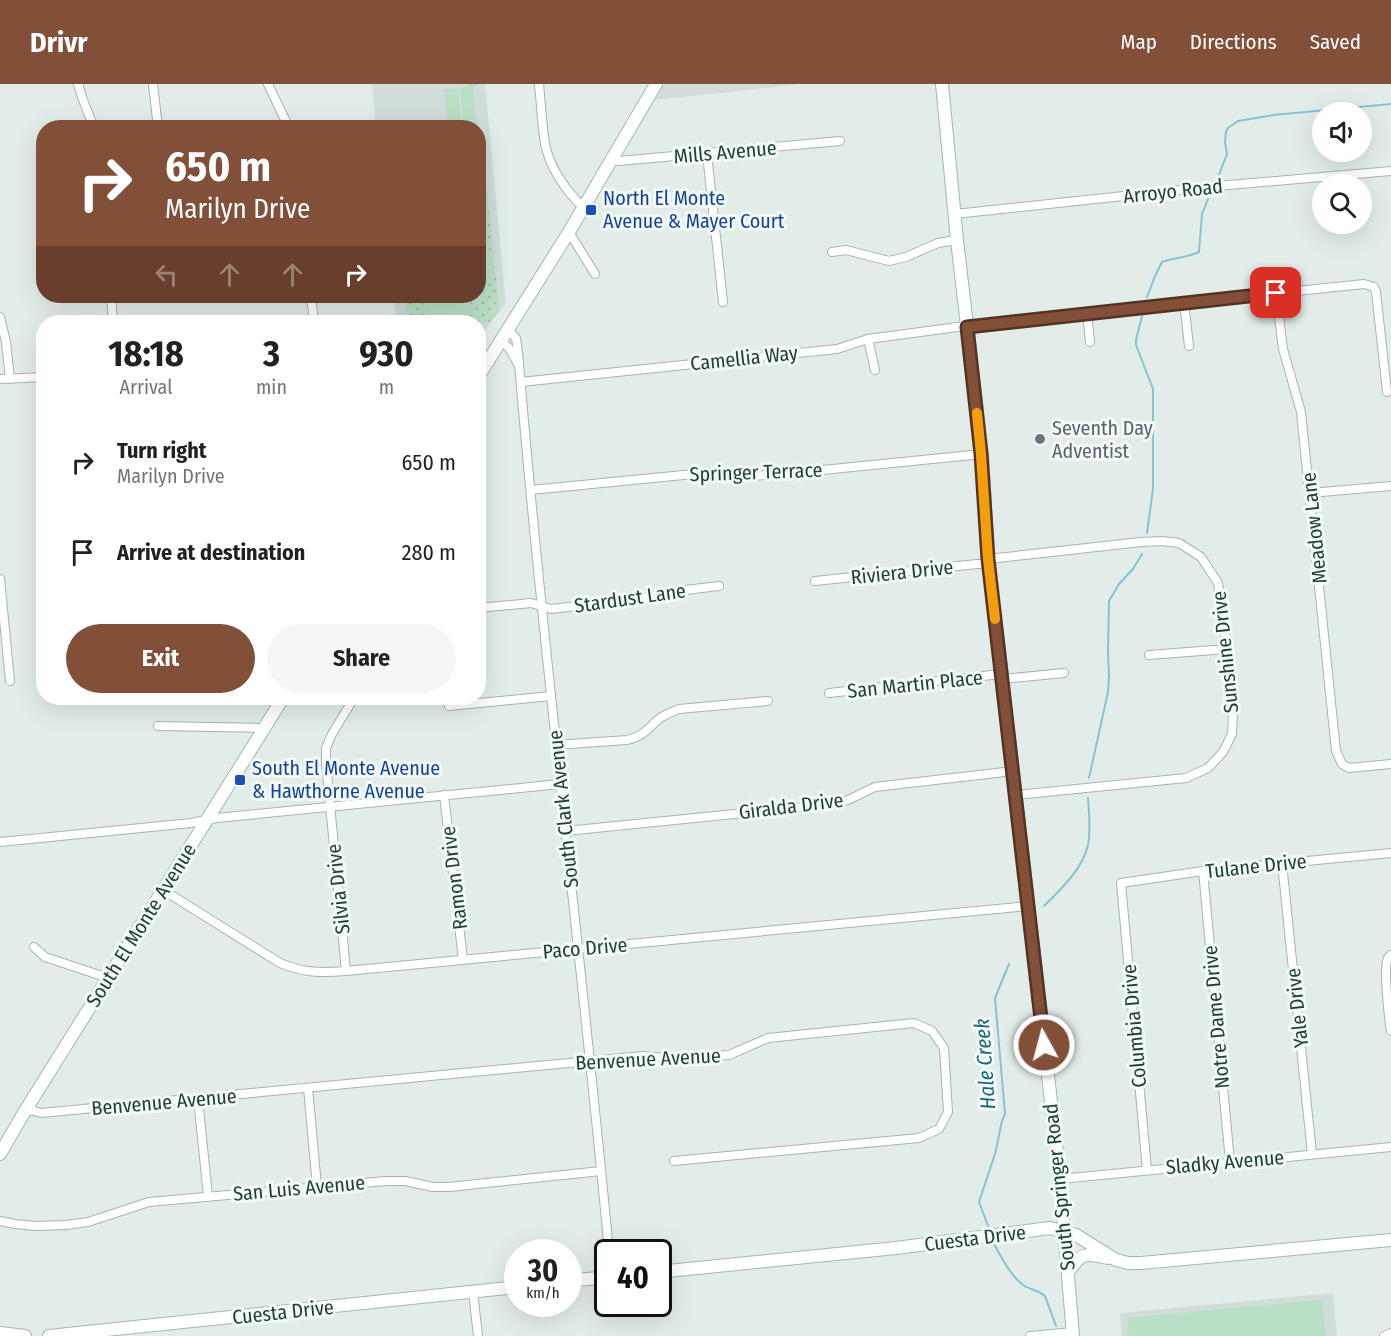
<!DOCTYPE html>
<style>
body{margin:0;font-family:"Fira Sans Condensed",sans-serif;background:#f6f6f6;color:#202124;height:100vh;display:flex;flex-direction:column;font-size:22px;white-space:nowrap}
*{box-sizing:border-box;margin:0}
p{font-size:20px;color:#757577}
.icon{flex:none;width:33px;height:33px;fill:none;stroke:currentColor;stroke-width:2;stroke-linecap:round;stroke-linejoin:round}
.map{position:relative;flex:1;overflow:hidden}
.drawer{position:absolute;left:36px;top:231px;width:450px;height:390px;display:flex;flex-direction:column;background:#fff;border-radius:24px;box-shadow:0 6px 24px #0002}
.drawer>*{flex:none}
.guide{position:absolute;left:36px;top:36px;width:450px;height:183px;border-radius:24px;box-shadow:0 6px 24px #0002;background:#824f39;color:#fff;overflow:hidden}
.controls{position:absolute;left:1312px;top:18px;display:grid;gap:12px}
.controls a{display:grid;place-items:center;width:60px;height:60px;border-radius:50%;background:#fff;box-shadow:0 6px 24px #0002;font-size:30px}
.speed{position:absolute;left:504px;top:1155px;display:flex;gap:12px;font-size:30px;font-weight:700;text-align:center}
.speed>*{display:grid;place-content:center;width:78px;height:78px;border-radius:50%;background:#fff;box-shadow:0 6px 24px #0002;line-height:1}
.speed small{font-size:15px;font-weight:400}
.speed .limit{border:3px solid #111;border-radius:9px;background:#fff;color:#111}
.pin{position:absolute;display:grid;place-items:center;width:51px;height:51px;color:#fff;margin:-26px;border-radius:12px;box-shadow:0 3px 9px #0006}
.me{position:absolute;width:66px;margin:-33px;rotate:353deg;stroke-linejoin:round;filter:drop-shadow(0 0 4px #0008)}
.turn{display:flex;align-items:center;gap:21px;height:126px;padding:0 30px;font-size:27px}
.turn .icon{width:78px;height:78px;stroke-width:2.5}
.turn b{display:block;font-size:42px;line-height:51px}
.lanes{display:flex;align-items:center;height:57px;padding:0 30px;background:#0003;justify-content:center;gap:30px;direction:ltr}
.lanes .off{opacity:.35}
.eta{display:flex;justify-content:space-evenly;align-items:center;height:102px;text-align:center}
.eta b{font-size:36px;font-weight:700;line-height:42px}
.cta{display:flex;gap:12px;margin-top:auto;padding:12px 30px}
.cta a{flex:1;height:69px;border-radius:36px;background:#824f39;color:#fff;font-size:24px;font-weight:700;line-height:69px;text-align:center}
.cta a+a{background:#f6f6f6;color:#202124}
ul{padding:0;list-style:none}
li{display:flex;align-items:center;gap:18px;height:90px;padding:0 30px}
li div{flex:1}
li b{display:block;font-size:22px}
li em{font-style:normal}
header{display:flex;align-items:center;gap:36px;box-sizing:border-box;height:84px;padding:0 30px;background:#824f39;color:#fff}
header strong{font-size:28px}
nav{display:flex;gap:33px;margin-inline-start:auto;font-size:21px}
.map>svg:first-child{display:block}
</style>
<header>
<strong>Drivr</strong>
<nav><a>Map</a><a>Directions</a><a>Saved</a></nav>
</header>
<div class="map">
<svg width="1391" height="1252" viewBox="0 0 1391 1252">
<defs>
<pattern id="grass-dots" width="8" height="8" patternUnits="userSpaceOnUse" patternTransform="scale(1.5)"><rect width="8" height="8" fill="#b9dfc6"/><path d="M2 2h.1M6 6h.1" fill="none" stroke="#9fc0ab" stroke-width="1.8" stroke-linecap="round"/></pattern>
</defs>
<rect width="100%" height="100%" fill="#e2ede9"/>
<!-- built -->
<g fill="#d0ddd8">
<path d="M 372,0 L 485,0 L 506,220 L 483,248 L 479,249 L 478,238 L 396,238 L 394,212 L 478,212 L 478,44 L 376,43 Z"/>
<path d="M 664,0 L 800,0 L 655,16 Z"/>
<path d="M 1333,1209 L 1337,1252 L 1122,1252 L 1120,1229 Z"/>
</g>
<!-- grass -->
<path fill="url(#grass-dots)" d="M 487,107 L 499,226 L 489,238 L 407,238 L 405,212 L 478,212 L 479,108 Z"/>
<!-- park -->
<g fill="#b9dfc6">
<path d="M 468,0 L 477,0 L 477,2 L 473,3 L 477,43 L 464,43 L 460,4 L 468,3 Z"/>
<path d="M 458,4 L 462,43 L 448,43 L 444,6 Z"/>
<path d="M 488,158 L 492,199 L 479,200 L 479,159 Z"/>
<path d="M 428,212 L 470,212 L 472,231 L 430,235 Z"/>
<path d="M 1322,1216 L 1326,1252 L 1129,1252 L 1127,1234 Z"/>
</g>
<g fill="none" stroke-linecap="round" stroke-linejoin="round">
<!-- stream -->
<g stroke="#86c3d5" stroke-width="2">
<path d="M 1217,96 L 1227,70 L 1225,58 L 1226,48 L 1228,44 L 1238,37 L 1273,31 L 1391,20"/>
<path d="M 1147,213 L 1155,192 L 1162,178 C 1175,173 1187,174 1199,168 L 1202,130 L 1208,115"/>
<path d="M 1142,232 L 1136,256 L 1136,261 L 1153,305 L 1153,405 L 1147,449"/>
<path d="M 1089,694 L 1108,608 L 1109,592 L 1108,568 L 1109,517 L 1119,500 L 1133,485 L 1142,470"/>
<path d="M 1044,822 C 1061,805 1082,786 1088,761 C 1091,746 1089,730 1088,714"/>
<path d="M 990,1147 L 979,1118 L 995,1070 L 1002,1037 L 1005,1030 L 995,914 L 1009,880"/>
<path d="M 994,1160 C 1002,1174 1010,1191 1023,1201 C 1030,1206 1039,1206 1045,1212 L 1056,1242"/>
</g>
<!-- street casing -->
<g stroke="#a4b5b1" stroke-width="10">
<g id="street">
<path d="M 78,0 L 83,16 L 94,44"/>
<path d="M 153,0 L 158,44"/>
<path d="M 268,0 L 289,44"/>
<path d="M 539,0 C 541,20 542,41 545,60 C 550,84 566,107 583,123"/>
<path d="M 707,70 L 723,218"/>
<path d="M 610,75 L 619,77 L 840,57"/>
<path d="M 955,130 L 1217,102 L 1391,87"/>
<path d="M 569,148 L 595,190"/>
<path d="M 832,168 L 846,166 L 889,177 L 906,173 L 938,159 L 957,156"/>
<path d="M 1276,209 L 1283,265 L 1301,328 L 1336,667 L 1342,680 L 1349,684 L 1391,680"/>
<path d="M 111,212 L 113,238"/>
<path d="M 311,212 L 314,238"/>
<path d="M 1184,218 L 1189,262"/>
<path d="M 1087,229 L 1090,258"/>
<path d="M 0,233 L 6,258 L 10,295"/>
<path d="M 508,246 L 516,254 L 518,268 C 543,569 581,868 609,1168"/>
<path d="M 868,255 L 875,286"/>
<path d="M 501,257 L 509,264 L 518,280"/>
<path d="M 0,295 L 44,293"/>
<path d="M 521,298 L 837,265 L 868,255 L 980,240 L 1364,200 L 1374,203 L 1376,208 L 1387,308"/>
<path d="M 531,406 L 714,388 L 752,392 L 783,390 L 982,370"/>
<path d="M 1310,409 L 1391,402"/>
<path d="M 988,475 L 1141,458 L 1162,457 L 1179,459 L 1201,473 L 1218,499 L 1227,565 L 1233,628 L 1232,650 L 1223,668 L 1208,684 L 1186,694 L 1016,711"/>
<path d="M 0,495 L 10,597"/>
<path d="M 815,497 L 977,480 L 989,480"/>
<path d="M 478,524 L 531,519 L 551,525 L 646,514 L 668,508 L 719,502"/>
<path d="M 1149,571 L 1227,565"/>
<path d="M 1002,595 L 1064,589"/>
<path d="M 829,609 L 1001,590"/>
<path d="M 449,622 L 551,612"/>
<path d="M 158,642 L 265,644"/>
<path d="M 555,661 L 627,656 C 644,652 647,645 660,634 C 666,630 672,628 679,625 L 768,617"/>
<path d="M 444,711 L 463,876"/>
<path d="M 566,747 L 833,720 L 848,716 L 875,703 L 1013,687"/>
<path d="M 0,758 L 191,739 L 217,734 L 560,700"/>
<path d="M 1282,779 L 1312,1070"/>
<path d="M 1203,787 L 1230,1078"/>
<path d="M 163,806 L 280,879 C 304,889 321,889 346,887 L 1028,822"/>
<path d="M 34,863 L 45,873 L 108,894"/>
<path d="M 1391,871 C 1390,872 1388,873 1388,874 C 1383,883 1389,935 1391,947"/>
<path d="M 346,887 L 326,679 L 326,664 L 332,650 L 354,614"/>
<path d="M 308,1004 L 317,1103"/>
<path d="M 198,1015 L 208,1112"/>
<path d="M 25,1027 L 34,1027 L 41,1029 L 643,972 L 677,975 L 729,971 L 768,954 L 914,939 L 932,947 L 944,964 L 948,1028 L 939,1045 L 919,1054 L 674,1077"/>
<path d="M 1147,1086 L 1121,799 L 1203,787 L 1391,769"/>
<path d="M 1060,1095 L 1391,1063"/>
<path d="M 0,1137 L 15,1140 L 36,1142 L 66,1141 L 88,1138 L 149,1118 L 386,1097 L 405,1097 L 433,1103 L 449,1103 L 601,1087"/>
<path d="M 473,1208 L 478,1252"/>
<path d="M 1030,1252 L 1073,1248"/>
<path d="M 1384,1252 L 1391,1249"/>
</g>
</g>
<!-- secondary casing -->
<g stroke="#9fb9b2" stroke-width="14">
<g id="secondary">
<path d="M 942,0 L 957,156 L 982,370 L 988,475 L 1060,1095 L 1073,1252"/>
<path d="M 478,293 L 569,148 L 656,0"/>
<path d="M 0,1070 L 25,1027 L 283,614"/>
<path d="M 1069,1187 C 1082,1168 1085,1169 1108,1174"/>
<path d="M 658,1188 L 896,1164 L 1050,1144 L 1076,1151 L 1116,1176 L 1128,1179 L 1141,1179 L 1391,1156"/>
<path d="M 568,1197 L 608,1193"/>
<path d="M 0,1249 L 25,1252"/>
<path d="M 49,1252 L 518,1203"/>
</g>
</g>
<!-- street -->
<use href="#street" stroke="#fff" stroke-width="8"/>
<!-- secondary -->
<use href="#secondary" stroke="#fff" stroke-width="12"/>
</g>
<g fill="none" stroke-linecap="round" stroke-linejoin="round">
<!-- route casing -->
<g stroke="#543325" stroke-width="15">
<path id="route" d="M 1044,961 L 988,475 L 981,370 L 967,243 L 1276,209"/>
</g>
<!-- route -->
<use href="#route" stroke="#824f39" stroke-width="10"/>
<!-- slow -->
<path stroke="#f59e0b" stroke-width="10" d="M 977,329 L 981,370 L 988,475 L 995,535"/>
</g>
<!-- markers -->
<g fill="#1a4fb4" stroke="#f2f9f6" stroke-width="2">
<rect x="585" y="120" width="12" height="12" rx="3"/>
<rect x="234" y="690" width="12" height="12" rx="3"/>
</g>
<circle fill="#6b7280" stroke="#f2f9f6" stroke-width="2" cx="1040" cy="355" r="6"/>
<g text-anchor="middle" stroke-width="6" stroke-linejoin="round" paint-order="stroke">
<!-- street labels -->
<g font-size="20" fill="#203f39" stroke="#f2f9f6">
<text transform="translate(725 68) rotate(-5)" y="7">Mills Avenue</text>
<text transform="translate(1173 107) rotate(-6)" y="7">Arroyo Road</text>
<text transform="translate(744 274) rotate(-6)" y="7">Camellia Way</text>
<text transform="translate(756 388) rotate(-2)" y="7">Springer Terrace</text>
<text transform="translate(1314 444) rotate(-96)" y="7">Meadow Lane</text>
<text transform="translate(902 488) rotate(-6)" y="7">Riviera Drive</text>
<text transform="translate(630 514) rotate(-8)" y="7">Stardust Lane</text>
<text transform="translate(1225 568) rotate(-96)" y="7">Sunshine Drive</text>
<text transform="translate(915 600) rotate(-6)" y="7">San Martin Place</text>
<text transform="translate(791 722) rotate(-7)" y="7">Giralda Drive</text>
<text transform="translate(563 725) rotate(-96)" y="7">South Clark Avenue</text>
<text transform="translate(1256 782) rotate(-6)" y="7">Tulane Drive</text>
<text transform="translate(454 794) rotate(-97)" y="7">Ramon Drive</text>
<text transform="translate(338 805) rotate(-96)" y="7">Silvia Drive</text>
<text transform="translate(141 841) rotate(-58)" y="7">South El Monte Avenue</text>
<text transform="translate(585 864) rotate(-5)" y="7">Paco Drive</text>
<text transform="translate(1297 924) rotate(-96)" y="7">Yale Drive</text>
<text transform="translate(1216 933) rotate(-95)" y="7">Notre Dame Drive</text>
<text transform="translate(1134 942) rotate(-95)" y="7">Columbia Drive</text>
<text transform="translate(648 975) rotate(-3)" y="7">Benvenue Avenue</text>
<text transform="translate(164 1018) rotate(-5)" y="7">Benvenue Avenue</text>
<text transform="translate(1225 1078) rotate(-5)" y="7">Sladky Avenue</text>
<text transform="translate(1059 1103) rotate(-96)" y="7">South Springer Road</text>
<text transform="translate(299 1104) rotate(-5)" y="7">San Luis Avenue</text>
<text transform="translate(975 1154) rotate(-7)" y="7">Cuesta Drive</text>
<text transform="translate(283 1228) rotate(-6)" y="7">Cuesta Drive</text>
</g>
<!-- transit labels -->
<g font-size="20" fill="#164399" stroke="#f2f9f6" text-anchor="start">
<text x="603" y="121">North El Monte<tspan x="603" dy="23">Avenue &amp; Mayer Court</tspan></text>
<text x="252" y="691">South El Monte Avenue<tspan x="252" dy="23">&amp; Hawthorne Avenue</tspan></text>
</g>
<!-- worship labels -->
<g font-size="20" fill="#5b616d" stroke="#f2f9f6" text-anchor="start">
<text x="1052" y="351">Seventh Day<tspan x="1052" dy="23">Adventist</tspan></text>
</g>
<!-- water labels -->
<g font-size="21" font-style="italic" fill="#17667f" stroke="#f2f9f6">
<text transform="translate(985 980) rotate(-94)" y="7">Hale Creek</text>
</g>
</g>
</svg>
<div class="controls">
<a><svg class="icon" aria-label="sound" viewBox="0 0 24 24"><path d="M4 9h4l5-4v14l-5-4H4zM17 9q2 3 0 6"/></svg></a>
<a><svg class="icon" aria-label="search" viewBox="0 0 24 24"><circle cx="10" cy="10" r="6"/><path d="M15 15l6 6"/></svg></a>
</div>
<div class="speed"><div>30<small>km/h</small></div><div class="limit">40</div></div>
<div class="pin" style="left:1276px;top:209px;background:#d93025"><svg class="icon" aria-label="arrive" viewBox="0 0 24 24"><path d="M6 21V4h12l-3 4 3 4H6"/></svg></div>
<svg class="me" style="left:1044px;top:961px" viewBox="-20 -20 40 40"><circle r="17" fill="#824f39" stroke="#fff" stroke-width="3"/><path d="M0-11L8 9 0 5-8 9z" fill="#fff"/></svg>
<div class="guide">
<div class="turn"><svg class="icon" aria-label="right" viewBox="0 0 24 24"><path d="M7 20v-9h11M14 6l5 5-5 5"/></svg><div><b>650 m</b>Marilyn Drive</div></div>
<div class="lanes"><svg class="icon off" aria-label="left" viewBox="0 0 24 24"><path d="M17 20v-9H6M10 6l-5 5 5 5"/></svg><svg class="icon off" aria-label="ahead" viewBox="0 0 24 24"><path d="M12 20V5M6 11l6-6 6 6"/></svg><svg class="icon off" aria-label="ahead" viewBox="0 0 24 24"><path d="M12 20V5M6 11l6-6 6 6"/></svg><svg class="icon" aria-label="right" viewBox="0 0 24 24"><path d="M7 20v-9h11M14 6l5 5-5 5"/></svg></div>
</div>
<section class="drawer">
<div class="eta">
<div><b>18:18</b><p>Arrival</p></div>
<div><b>3</b><p>min</p></div>
<div><b>930</b><p>m</p></div>
</div>
<ul>
<li><svg class="icon" aria-label="right" viewBox="0 0 24 24"><path d="M7 20v-9h11M14 6l5 5-5 5"/></svg><div><b>Turn right</b><p>Marilyn Drive</p></div><em>650 m</em></li>
<li><svg class="icon" aria-label="arrive" viewBox="0 0 24 24"><path d="M6 21V4h12l-3 4 3 4H6"/></svg><div><b>Arrive at destination</b></div><em>280 m</em></li>
</ul>
<div class="cta"><a>Exit</a><a>Share</a></div>
</section>
</div>
